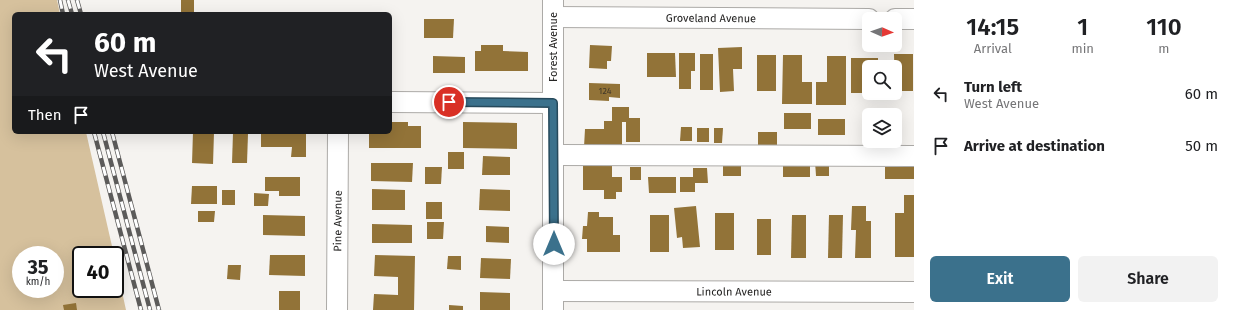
<!DOCTYPE html>
<style>
body{margin:0;font-family:"Fira Sans",sans-serif;background:#f2f2f2;color:#202124;height:100vh;display:flex;flex-direction:column;font-size:15px;white-space:nowrap}
*{box-sizing:border-box;margin:0}
p{font-size:13px;color:#757577}
.icon{flex:none;width:22px;height:22px;fill:none;stroke:currentColor;stroke-width:2;stroke-linecap:round;stroke-linejoin:round}
.map{position:relative;flex:1;overflow:hidden}
.details{display:flex;flex-direction:column;background:#fff;width:320px}
.details>*{flex:none}
.banner{position:absolute;left:12px;top:12px;width:380px;height:122px;border-radius:6px;box-shadow:0 4px 16px #0002;background:#202124;color:#fff;overflow:hidden}
.needle{width:26px;rotate:92deg}
.buttons{position:absolute;left:862px;top:12px;display:grid;gap:8px}
.buttons a{display:grid;place-items:center;width:40px;height:40px;border-radius:6px;background:#fff;box-shadow:0 4px 16px #0002;font-size:20px}
.speed{position:absolute;left:12px;top:246px;display:flex;gap:8px;font-size:20px;font-weight:700;text-align:center}
.speed>*{display:grid;place-content:center;width:52px;height:52px;border-radius:50%;background:#fff;box-shadow:0 4px 16px #0002;line-height:1}
.speed small{font-size:10px;font-weight:400}
.speed .limit{border:2px solid #111;border-radius:6px;background:#fff;color:#111}
.pin{position:absolute;display:grid;place-items:center;width:34px;height:34px;color:#fff;margin:-17px;border:2px solid #fff;border-radius:50%;box-shadow:0 1px 4px #0007}
.me{position:absolute;width:44px;margin:-22px;rotate:0deg;stroke-linejoin:round;filter:drop-shadow(0 0 3px #0008)}
.turn{display:flex;align-items:center;gap:14px;height:84px;padding:0 16px;font-size:18px}
.turn .icon{width:52px;height:52px;stroke-width:2.5}
.turn b{display:block;font-size:28px;line-height:34px}
.then{display:flex;align-items:center;height:38px;padding:0 16px;background:#0003;gap:8px;font-size:15px}
.eta{display:flex;justify-content:space-evenly;align-items:center;height:68px;text-align:center}
.eta b{font-size:24px;font-weight:600;line-height:28px}
.primary-button{display:flex;gap:8px;margin-top:auto;padding:8px 16px}
.primary-button a{flex:1;height:46px;border-radius:6px;background:#3b718c;color:#fff;font-size:16px;font-weight:600;line-height:46px;text-align:center}
.primary-button a+a{background:#f2f2f2;color:#202124}
ul{padding:0;list-style:none}
li{display:flex;align-items:center;gap:12px;height:52px;padding:0 16px}
li div{flex:1}
li b{display:block;font-size:15px}
li em{font-style:normal}
main{display:flex;flex:1;min-height:0}
.map>svg:first-child{display:block}
</style>
<main>
<div class="map">
<svg width="914" height="310" viewBox="0 0 914 310">
<rect width="100%" height="100%" fill="#f5f3f0"/>
<!-- green -->
<path fill="#d6c19d" fill-rule="evenodd" d="M 0,0 L 57,0 L 60,14 L 14,14 L 14,132 L 86,132 L 114,255 L 81,255 L 81,289 L 115,289 L 115,260 L 126,310 L 0,310 ZM 21,255 L 55,255 L 55,289 L 21,289 Z"/>
<!-- building -->
<g fill="#927338">
<rect x="181" y="0" width="13" height="14"/>
<path d="M 424,19 L 454,19 L 453,38 L 424,38 Z"/>
<path d="M 481,45 L 503,45 L 503,51 L 528,52 L 528,71 L 475,71 L 475,51 L 481,51 Z"/>
<path d="M 590,45 L 612,46 L 611,61 L 607,61 L 607,69 L 589,68 Z"/>
<path d="M 742,47 L 742,69 L 733,69 L 734,91 L 720,92 L 718,48 Z"/>
<path d="M 647,53 L 675,53 L 676,77 L 647,77 Z"/>
<path d="M 679,53 L 695,53 L 695,71 L 691,71 L 691,89 L 679,89 Z"/>
<rect x="700" y="54" width="13" height="36"/>
<path d="M 894,54 L 913,54 L 913,91 L 895,91 Z"/>
<rect x="757" y="55" width="19" height="36"/>
<path d="M 783,55 L 802,55 L 802,82 L 812,82 L 812,104 L 782,104 Z"/>
<path d="M 433,56 L 465,57 L 465,73 L 433,73 Z"/>
<path d="M 827,56 L 846,56 L 846,105 L 816,105 L 816,82 L 827,82 Z"/>
<path d="M 851,58 L 878,58 L 878,67 L 869,67 L 869,93 L 851,93 Z"/>
<path d="M 589,83 L 620,84 L 620,98 L 609,97 L 609,101 L 589,100 Z"/>
<path d="M 612,107 L 629,107 L 629,118 L 640,118 L 640,142 L 626,142 L 626,122 L 622,122 L 622,147 L 584,147 L 585,129 L 604,129 L 604,121 L 612,121 Z"/>
<rect x="784" y="113" width="27" height="16"/>
<rect x="818" y="119" width="27" height="16"/>
<path d="M 390,122 L 408,122 L 408,126 L 421,126 L 421,148 L 369,148 L 369,132 L 390,132 Z"/>
<path d="M 463,122 L 517,123 L 517,149 L 463,148 Z"/>
<path d="M 681,127 L 692,127 L 692,141 L 680,141 Z"/>
<rect x="697" y="128" width="12" height="14"/>
<path d="M 714,128 L 723,128 L 722,143 L 714,143 Z"/>
<path d="M 863,128 L 869,128 L 869,141 L 880,141 L 880,143 L 863,144 Z"/>
<path d="M 193,132 L 214,132 L 213,164 L 192,163 Z"/>
<path d="M 261,132 L 306,132 L 306,157 L 291,157 L 292,147 L 261,147 Z"/>
<rect x="758" y="132" width="19" height="16"/>
<path d="M 233,133 L 248,134 L 247,163 L 232,163 Z"/>
<path d="M 895,133 L 900,133 L 900,149 L 883,149 L 883,141 L 895,141 Z"/>
<rect x="448" y="152" width="16" height="17"/>
<path d="M 483,156 L 510,157 L 510,175 L 482,175 Z"/>
<rect x="723" y="161" width="18" height="15"/>
<path d="M 815,161 L 829,161 L 829,176 L 816,176 Z"/>
<rect x="783" y="162" width="27" height="15"/>
<path d="M 371,163 L 413,163 L 412,182 L 371,181 Z"/>
<path d="M 583,163 L 612,163 L 612,177 L 622,177 L 622,192 L 616,192 L 616,199 L 604,199 L 604,190 L 583,190 Z"/>
<path d="M 425,167 L 442,167 L 441,184 L 425,184 Z"/>
<rect x="630" y="167" width="11" height="13"/>
<rect x="885" y="167" width="29" height="12"/>
<path d="M 693,168 L 707,168 L 708,183 L 695,183 L 695,192 L 680,192 L 680,177 L 693,177 Z"/>
<path d="M 265,177 L 300,177 L 300,196 L 279,196 L 279,191 L 265,191 Z"/>
<path d="M 648,177 L 676,177 L 676,193 L 649,193 Z"/>
<path d="M 192,186 L 217,186 L 217,204 L 191,204 Z"/>
<path d="M 372,189 L 405,190 L 405,210 L 372,210 Z"/>
<path d="M 480,189 L 510,190 L 510,211 L 479,210 Z"/>
<rect x="222" y="190" width="13" height="15"/>
<path d="M 254,193 L 269,194 L 268,206 L 254,206 Z"/>
<path d="M 904,195 L 914,195 L 914,257 L 895,257 L 895,213 L 904,213 Z"/>
<rect x="426" y="202" width="16" height="17"/>
<path d="M 696,206 L 700,247 L 683,248 L 682,237 L 677,238 L 674,208 Z"/>
<path d="M 852,206 L 866,206 L 866,221 L 871,221 L 871,258 L 855,258 L 856,230 L 851,230 Z"/>
<path d="M 198,211 L 215,211 L 214,222 L 198,222 Z"/>
<path d="M 588,212 L 599,212 L 599,217 L 613,217 L 613,235 L 620,235 L 620,252 L 587,252 L 587,239 L 582,239 L 583,226 L 587,226 Z"/>
<rect x="715" y="213" width="19" height="37"/>
<path d="M 263,215 L 305,216 L 305,236 L 263,235 Z"/>
<rect x="650" y="215" width="19" height="37"/>
<path d="M 792,215 L 806,215 L 806,258 L 791,258 Z"/>
<path d="M 829,215 L 843,215 L 842,258 L 828,258 Z"/>
<rect x="757" y="219" width="14" height="36"/>
<path d="M 427,222 L 444,222 L 443,239 L 427,239 Z"/>
<path d="M 372,224 L 412,225 L 412,243 L 372,243 Z"/>
<path d="M 486,226 L 509,227 L 509,243 L 486,242 Z"/>
<path d="M 270,255 L 305,255 L 305,276 L 269,275 Z"/>
<path d="M 375,255 L 415,256 L 414,310 L 373,310 L 374,294 L 398,295 L 398,277 L 374,276 Z"/>
<path d="M 448,256 L 461,256 L 461,270 L 447,269 Z"/>
<path d="M 481,258 L 511,259 L 510,279 L 480,278 Z"/>
<path d="M 228,265 L 241,265 L 240,280 L 227,279 Z"/>
<rect x="279" y="291" width="21" height="19"/>
<path d="M 480,292 L 510,293 L 510,310 L 480,310 Z"/>
<path d="M 76,303 L 77,310 L 64,310 L 63,305 Z"/>
<path d="M 449,305 L 463,306 L 463,310 L 449,310 Z"/>
</g>
<g fill="none" stroke-linecap="round" stroke-linejoin="round">
<!-- minor casing -->
<g stroke="#acaaa7" stroke-width="22">
<g id="minor">
<path d="M 553,0 L 553,310"/>
<path id="s1" d="M 553,17 L 869,19"/>
<path d="M 895,19 L 914,19"/>
<path d="M 390,102 L 553,103"/>
<path d="M 554,155 L 914,156"/>
<path id="s2" d="M 553,291 L 914,292"/>
<path id="s3" d="M 337,310 L 338,132"/>
</g>
</g>
<!-- minor -->
<use href="#minor" stroke="#fff" stroke-width="20"/>
<!-- rail casing -->
<g stroke="#5c5b5a" stroke-width="4.5">
<g id="rail">
<path d="M 60,0 L 63,14"/>
<path d="M 68,0 L 72,14"/>
<path d="M 77,0 L 81,14"/>
<path d="M 94,132 L 141,310"/>
<path d="M 103,132 L 150,310"/>
<path d="M 112,132 L 159,310"/>
</g>
</g>
<!-- rail -->
<use href="#rail" stroke="#fff" stroke-width="3" stroke-dasharray="9" stroke-linecap="butt"/>
</g>
<g fill="none" stroke-linecap="round" stroke-linejoin="round">
<!-- route casing -->
<g stroke="#26495b" stroke-width="10">
<path id="route" d="M 449,102 L 553,103 L 554,244"/>
</g>
<!-- route -->
<use href="#route" stroke="#3b718c" stroke-width="7"/>
</g>
<g text-anchor="middle" stroke-width="3" stroke-linejoin="round" paint-order="stroke">
<!-- number labels -->
<g font-size="9" fill="#413829">
<text x="605" y="94">124</text>
</g>
<!-- street labels -->
<g font-size="11" fill="#262524" stroke="#fff">
<text dy="4" stroke="none"><textPath href="#s1" startOffset="158">Groveland Avenue</textPath></text>
<text transform="translate(553 47) rotate(-90)" y="4">Forest Avenue</text>
<text dy="4" stroke="none"><textPath href="#s3" startOffset="89">Pine Avenue</textPath></text>
<text dy="4" stroke="none"><textPath href="#s2" startOffset="181">Lincoln Avenue</textPath></text>
</g>
</g>
</svg>
<div class="buttons">
<a><svg class="needle" viewBox="-14 -14 28 28"><path d="M0-13l5 13h-10z" fill="#e53935"/><path d="M0 13l5-13h-10z" fill="#757577"/></svg></a>
<a><svg class="icon" aria-label="search" viewBox="0 0 24 24"><circle cx="10" cy="10" r="6"/><path d="M15 15l6 6"/></svg></a>
<a><svg class="icon" aria-label="layers" viewBox="0 0 24 24"><path d="M12 4l9 5-9 5-9-5zM3 14l9 5 9-5"/></svg></a>
</div>
<div class="speed"><div>35<small>km/h</small></div><div class="limit">40</div></div>
<div class="pin" style="left:449px;top:102px;background:#d93025"><svg class="icon" aria-label="arrive" viewBox="0 0 24 24"><path d="M6 21V4h12l-3 4 3 4H6"/></svg></div>
<svg class="me" style="left:554px;top:244px" viewBox="-20 -20 40 40"><circle r="19" fill="#fff"/><path d="M0-13L10 11 0 6-10 11z" fill="#3b718c"/></svg>
<div class="banner">
<div class="turn"><svg class="icon" aria-label="left" viewBox="0 0 24 24"><path d="M17 20v-9H6M10 6l-5 5 5 5"/></svg><div><b>60 m</b>West Avenue</div></div>
<div class="then">Then<svg class="icon" aria-label="arrive" viewBox="0 0 24 24"><path d="M6 21V4h12l-3 4 3 4H6"/></svg></div>
</div>
</div>
<section class="details">
<div class="eta">
<div><b>14:15</b><p>Arrival</p></div>
<div><b>1</b><p>min</p></div>
<div><b>110</b><p>m</p></div>
</div>
<ul>
<li><svg class="icon" aria-label="left" viewBox="0 0 24 24"><path d="M17 20v-9H6M10 6l-5 5 5 5"/></svg><div><b>Turn left</b><p>West Avenue</p></div><em>60 m</em></li>
<li><svg class="icon" aria-label="arrive" viewBox="0 0 24 24"><path d="M6 21V4h12l-3 4 3 4H6"/></svg><div><b>Arrive at destination</b></div><em>50 m</em></li>
</ul>
<div class="primary-button"><a>Exit</a><a>Share</a></div>
</section>
</main>
